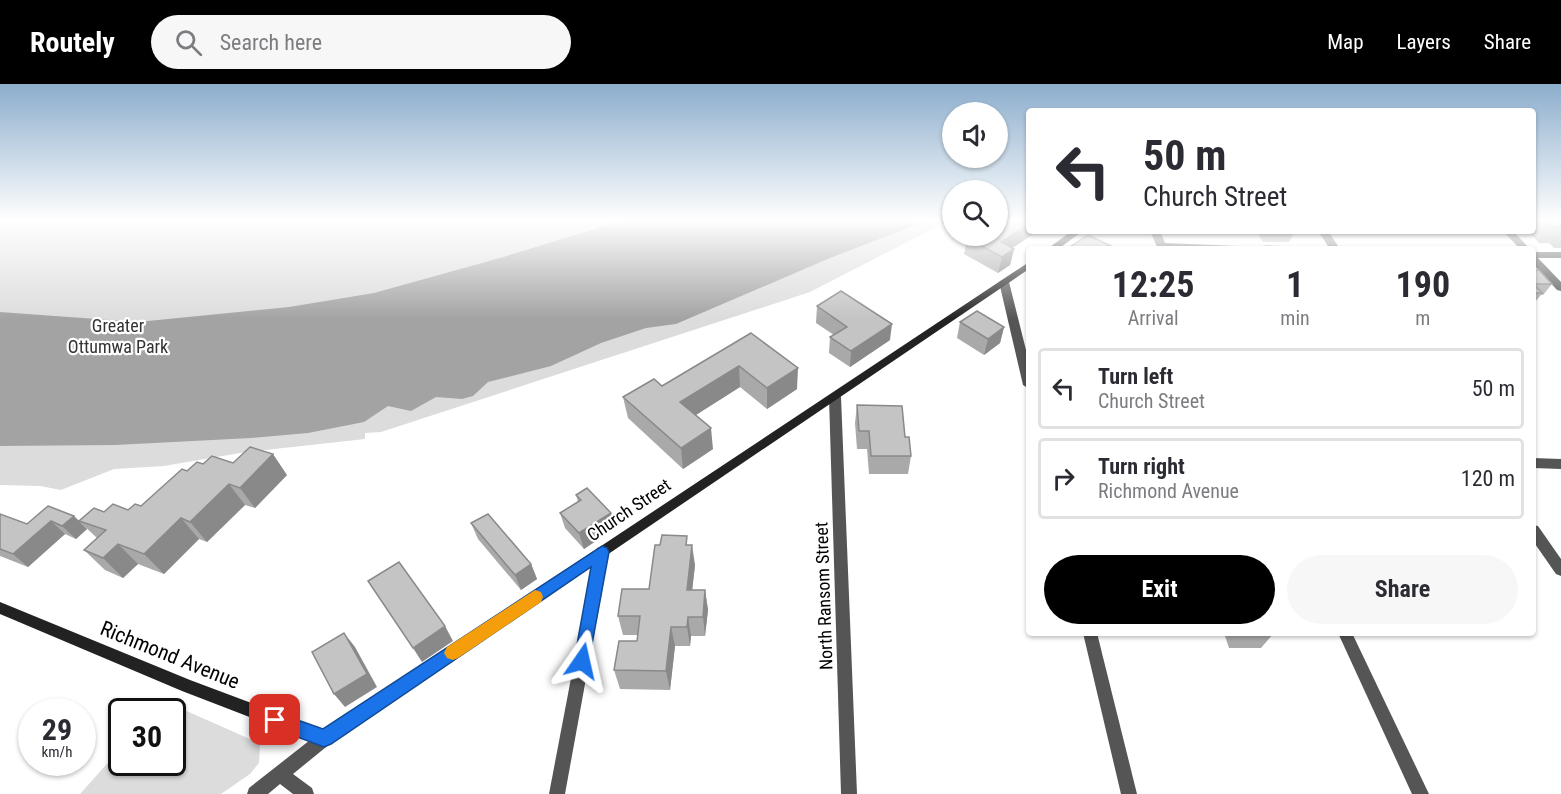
<!DOCTYPE html>
<style>
body{margin:0;font-family:"Roboto Condensed",sans-serif;background:#f7f7f7;color:#2b2b33;height:100vh;display:flex;flex-direction:column;font-size:22px;white-space:nowrap}
*{box-sizing:border-box;margin:0}
p{font-size:20px;color:#7c7c81}
.icon{flex:none;width:33px;height:33px;fill:none;stroke:currentColor;stroke-width:2;stroke-linecap:round;stroke-linejoin:round}
.map{position:relative;flex:1;overflow:hidden}
.drawer{position:absolute;left:1026px;top:162px;width:510px;height:390px;display:flex;flex-direction:column;background:#fff;border-radius:6px;box-shadow:0 2px 4px #0004}
.drawer>*{flex:none}
.hud{position:absolute;left:1026px;top:24px;width:510px;height:126px;border-radius:6px;box-shadow:0 2px 4px #0004;background:#fff;color:#2b2b33;overflow:hidden}
.fabs{position:absolute;left:942px;top:18px;display:grid;gap:12px}
.fabs a{display:grid;place-items:center;width:66px;height:66px;border-radius:50%;background:#fff;box-shadow:0 2px 4px #0004;font-size:30px}
.speed{position:absolute;left:18px;top:614px;display:flex;gap:12px;font-size:30px;font-weight:700;text-align:center}
.speed>*{display:grid;place-content:center;width:78px;height:78px;border-radius:50%;background:#fff;box-shadow:0 2px 4px #0004;line-height:1}
.speed small{font-size:15px;font-weight:400}
.speed .limit{border:3px solid #111;border-radius:9px;background:#fff;color:#111}
.pin{position:absolute;display:grid;place-items:center;width:51px;height:51px;color:#fff;margin:-26px;border-radius:12px;box-shadow:0 3px 9px #0006}
.me{position:absolute;width:66px;margin:-33px;rotate:11deg;stroke-linejoin:round;filter:drop-shadow(0 0 4px #0008)}
.turn{display:flex;align-items:center;gap:21px;height:126px;padding:0 18px;font-size:27px}
.turn .icon{width:78px;height:78px;stroke-width:2.5}
.turn b{display:block;font-size:42px;line-height:51px}
.eta{display:flex;justify-content:space-evenly;align-items:center;height:102px;text-align:center}
.eta b{font-size:36px;font-weight:700;line-height:42px}
.action{display:flex;gap:12px;margin-top:auto;padding:12px 18px}
.action a{flex:1;height:69px;border-radius:36px;background:#000;color:#fff;font-size:24px;font-weight:700;line-height:69px;text-align:center}
.action a+a{background:#f7f7f7;color:#2b2b33}
ul{padding:0;list-style:none}
li{display:flex;align-items:center;gap:18px;height:81px;margin:0 12px 9px;padding:0 6px;border:3px solid #e1e1e2;border-radius:6px}
li div{flex:1}
li b{display:block;font-size:22px}
li em{font-style:normal}
header{display:flex;align-items:center;gap:36px;box-sizing:border-box;height:84px;padding:0 30px;background:#000;color:#fff}
header strong{font-size:28px}
nav{display:flex;gap:33px;margin-inline-start:auto;font-size:21px}
.search{width:420px;height:54px;background:#f7f7f7;display:flex;align-items:center;gap:15px;box-sizing:border-box;padding:0 21px;border-radius:33px;color:#7c7c81;font-size:22px}
.map>svg:first-child{display:block}
</style>
<header>
<strong>Routely</strong>
<div class="search"><svg class="icon" aria-label="search" viewBox="0 0 24 24"><circle cx="10" cy="10" r="6"/><path d="M15 15l6 6"/></svg>Search here</div>
<nav><a>Map</a><a>Layers</a><a>Share</a></nav>
</header>
<div class="map">
<svg width="1561" height="710" viewBox="0 0 1561 710">
<rect width="100%" height="100%" fill="#fff"/>
<!-- green -->
<g fill="#dcdcdc">
<path d="M 0,136 L 950,136 L 810,208 L 381,348 L 365,349 L 365,355 L 246,368 L 164,382 L 114,385 L 61,406 L 40,402 L 0,401 Z"/>
<path d="M 164,617 L 252,656 L 260,661 L 259,679 L 250,690 L 221,710 L 80,710 L 121,664 L 122,678 L 172,678 L 172,627 L 155,627 Z"/>
</g>
<!-- water -->
<path fill="#a3a3a3" d="M 624,136 L 929,136 L 830,174 L 676,240 L 646,244 L 601,259 L 551,282 L 488,298 L 473,312 L 462,315 L 436,313 L 411,327 L 388,322 L 364,338 L 308,349 L 251,354 L 115,361 L 0,362 L 0,228 L 138,238 L 289,223 L 374,209 L 500,174 Z"/>
<g fill="none" stroke-linecap="round" stroke-linejoin="round">
<!-- minor -->
<g fill="#555" fill-rule="evenodd">
<path d="M 1150,147 L 1160,147 L 1165,159 L 1237,162 L 1242,165 L 1158,165 Z"/>
<path d="M 1503,147 L 1513,147 L 1530,165 L 1520,165 Z"/>
<path d="M 1533,168 L 1561,168 L 1561,174 L 1538,174 L 1561,198 L 1561,207 L 1557,206 L 1533,180 Z"/>
<path d="M 1004,195 L 1009,198 L 1029,278 L 1029,305 L 1023,301 L 999,198 Z"/>
<path d="M 835,309 L 841,313 L 857,710 L 841,710 L 829,313 Z"/>
<path d="M 1533,374 L 1561,375 L 1561,385 L 1533,384 Z"/>
<path d="M 602,462 L 607,464 L 609,468 L 565,710 L 549,710 L 595,468 L 597,464 Z"/>
<path d="M 1083,549 L 1097,549 L 1137,710 L 1121,710 Z"/>
<path d="M 1338,549 L 1352,549 L 1429,710 L 1412,710 Z"/>
</g>
<!-- tertiary -->
<g fill="#555" fill-rule="evenodd">
<path d="M 1318,147 L 1328,147 L 1340,165 L 1330,165 Z"/>
<path d="M 1533,441 L 1538,442 L 1561,475 L 1561,492 L 1556,490 L 1533,457 Z"/>
<path d="M 325,646 L 331,649 L 333,654 L 331,659 L 293,690 L 312,704 L 314,710 L 293,710 L 280,700 L 268,710 L 247,710 L 249,704 L 319,649 Z"/>
</g>
<!-- secondary -->
<g fill="#222" fill-rule="evenodd">
<path d="M 1072,147 L 1083,147 L 1058,165 L 1047,165 Z"/>
<path d="M 1029,178 L 1029,185 L 325,662 L 182,607 L 0,530 L 0,518 L 190,596 L 324,646 Z"/>
</g>
</g>
<!-- wall -->
<g fill="#a9a9a9">
<path d="M 1533,136 L 1561,136 L 1561,164 L 1554,164 L 1549,159 L 1539,159 L 1528,147 L 1533,147 Z"/>
<path d="M 1029,147 L 1035,147 L 1035,149 L 1012,164 L 1014,165 L 1010,181 L 998,189 L 964,170 L 967,156 L 958,152 L 998,152 Z"/>
<path d="M 1256,147 L 1295,147 L 1289,158 L 1263,158 Z"/>
<path d="M 1533,186 L 1552,200 L 1543,211 L 1541,211 L 1533,220 Z"/>
<path d="M 817,222 L 890,256 L 850,283 L 829,269 L 830,253 L 834,251 L 816,239 Z"/>
<path d="M 960,238 L 1004,243 L 1000,259 L 984,271 L 957,254 Z"/>
<path d="M 751,249 L 797,305 L 767,325 L 740,303 L 696,331 L 713,365 L 683,385 L 628,334 L 623,313 L 662,302 Z"/>
<path d="M 857,321 L 905,353 L 911,372 L 908,390 L 869,390 L 867,365 L 857,365 L 855,339 Z"/>
<path d="M 233,379 L 287,391 L 255,424 L 245,421 L 207,458 L 199,455 L 164,490 L 138,480 L 123,494 L 105,486 L 84,466 L 97,454 L 79,437 L 104,428 L 128,426 L 141,422 L 187,387 L 203,380 Z"/>
<path d="M 576,411 L 615,444 L 584,465 L 565,444 L 560,429 L 578,418 Z"/>
<path d="M 0,430 L 27,440 L 74,432 L 87,445 L 76,455 L 65,450 L 28,483 L 0,472 Z"/>
<path d="M 471,439 L 531,480 L 537,495 L 521,506 L 478,455 Z"/>
<path d="M 688,461 L 695,481 L 692,506 L 705,506 L 708,526 L 705,552 L 691,552 L 690,562 L 675,562 L 670,606 L 620,605 L 614,586 L 637,557 L 637,551 L 623,551 L 618,532 L 649,505 Z"/>
<path d="M 1224,549 L 1273,549 L 1273,550 L 1261,564 L 1229,564 Z"/>
</g>
<!-- shaded-wall -->
<g fill="#898989">
<path d="M 1029,140 L 1029,147 L 1035,147 L 1035,149 L 1000,172 L 1001,158 Z"/>
<path d="M 1014,165 L 1010,181 L 998,189 L 1002,173 Z"/>
<path d="M 892,240 L 890,256 L 850,283 L 851,267 Z"/>
<path d="M 1004,243 L 1000,259 L 984,271 L 988,255 Z"/>
<path d="M 739,282 L 740,303 L 683,339 L 680,318 Z"/>
<path d="M 798,284 L 797,305 L 767,325 L 767,304 Z"/>
<path d="M 711,344 L 713,365 L 683,385 L 681,364 Z"/>
<path d="M 273,370 L 287,391 L 255,424 L 240,404 Z"/>
<path d="M 229,400 L 245,421 L 207,458 L 190,438 Z"/>
<path d="M 611,429 L 615,444 L 584,465 L 579,449 Z"/>
<path d="M 74,432 L 87,445 L 76,455 L 62,442 Z"/>
<path d="M 181,434 L 199,455 L 164,490 L 144,470 Z"/>
<path d="M 51,437 L 65,450 L 28,483 L 13,470 Z"/>
<path d="M 118,460 L 138,480 L 123,494 L 103,474 Z"/>
<path d="M 692,461 L 695,481 L 690,526 L 687,506 Z"/>
<path d="M 531,480 L 537,495 L 521,506 L 515,491 Z"/>
<path d="M 705,506 L 708,526 L 705,552 L 703,533 Z"/>
<path d="M 688,533 L 691,552 L 690,562 L 687,543 Z"/>
<path d="M 445,542 L 453,557 L 422,578 L 413,564 Z"/>
<path d="M 671,543 L 675,562 L 670,606 L 666,587 Z"/>
<path d="M 344,549 L 355,563 L 377,603 L 345,623 L 334,610 Z"/>
</g>
<!-- building -->
<g fill="#c4c4c4" stroke="#898989" stroke-width="1.5">
<path d="M 998,136 L 1029,136 L 1029,140 L 1001,158 L 1014,165 L 1002,173 L 967,154 L 971,152 L 998,152 Z"/>
<path d="M 1544,136 L 1561,136 L 1561,143 L 1552,143 Z"/>
<path d="M 1088,151 L 1115,164 L 1068,164 Z"/>
<path d="M 1266,162 L 1289,163 L 1290,165 L 1268,165 Z"/>
<path d="M 1533,186 L 1539,186 L 1552,200 L 1533,200 Z"/>
<path d="M 1533,200 L 1542,209 L 1533,209 Z"/>
<path d="M 841,207 L 892,240 L 851,267 L 830,253 L 847,243 L 817,222 Z"/>
<path d="M 977,227 L 1004,243 L 988,255 L 960,238 Z"/>
<path d="M 751,249 L 798,284 L 767,304 L 739,282 L 680,318 L 711,344 L 681,364 L 623,313 L 654,295 L 662,302 Z"/>
<path d="M 857,321 L 902,322 L 905,353 L 909,353 L 911,372 L 871,372 L 869,347 L 859,347 Z"/>
<path d="M 250,363 L 273,370 L 240,404 L 229,400 L 190,438 L 181,434 L 144,470 L 118,460 L 103,474 L 84,466 L 106,446 L 79,437 L 94,424 L 104,428 L 113,420 L 128,426 L 135,420 L 141,422 L 182,385 L 187,387 L 197,378 L 203,380 L 212,372 L 233,379 Z"/>
<path d="M 587,404 L 611,429 L 579,449 L 560,429 L 581,416 L 576,411 Z"/>
<path d="M 48,422 L 74,432 L 62,442 L 51,437 L 13,470 L 0,465 L 0,430 L 27,440 Z"/>
<path d="M 488,430 L 531,480 L 515,491 L 471,439 Z"/>
<path d="M 662,451 L 687,452 L 686,461 L 692,461 L 687,506 L 705,506 L 703,533 L 688,533 L 687,543 L 671,543 L 666,587 L 614,586 L 619,557 L 637,557 L 640,532 L 618,532 L 622,505 L 649,505 L 655,461 L 660,461 Z"/>
<path d="M 399,478 L 445,542 L 413,564 L 368,497 Z"/>
<path d="M 344,549 L 367,590 L 334,610 L 312,568 Z"/>
<rect x="1240" y="549" width="33" height="1"/>
</g>
<!-- sky -->
<linearGradient id="sky" x2="0" y2="1"><stop stop-color="#8cadcc"/><stop offset="0.58" stop-color="#fff"/><stop offset="1" stop-color="#fff" stop-opacity="0"/></linearGradient>
<rect width="1561" height="235" fill="url(#sky)"/>
<!-- route -->
<path fill="#1a73e8" stroke="#114b97" stroke-width="1.5" d="M 602,462 L 607,464 L 609,468 L 588,582 L 582,584 L 577,582 L 574,577 L 591,483 L 331,660 L 324,663 L 268,642 L 266,636 L 268,630 L 275,628 L 323,645 Z"/>
<!-- slow -->
<path fill="#f59e0b" d="M 535,506 L 541,508 L 543,513 L 541,518 L 458,574 L 453,576 L 447,574 L 444,569 L 447,563 Z"/>
<g text-anchor="middle" stroke-width="4.5" stroke-linejoin="round" paint-order="stroke">
<!-- park labels -->
<g font-size="18" fill="#333" stroke="#fff">
<text x="118" y="248">Greater<tspan x="118" dy="21">Ottumwa Park</tspan></text>
</g>
<!-- street labels -->
<g font-size="18" fill="#000" stroke="#fff">
<text transform="translate(629 426) rotate(-34)" y="6">Church Street</text>
<text transform="translate(824 512) rotate(-92)" y="6">North Ransom Street</text>
</g>
<!-- near-street labels -->
<g font-size="21" fill="#000" stroke="#fff">
<text transform="translate(170 571) rotate(22)" y="7">Richmond Avenue</text>
</g>
</g>
</svg>
<div class="fabs">
<a><svg class="icon" aria-label="sound" viewBox="0 0 24 24"><path d="M4 9h4l5-4v14l-5-4H4zM17 9q2 3 0 6"/></svg></a>
<a><svg class="icon" aria-label="search" viewBox="0 0 24 24"><circle cx="10" cy="10" r="6"/><path d="M15 15l6 6"/></svg></a>
</div>
<div class="speed"><div>29<small>km/h</small></div><div class="limit">30</div></div>
<div class="pin" style="left:275px;top:636px;background:#d93025"><svg class="icon" aria-label="arrive" viewBox="0 0 24 24"><path d="M6 21V4h12l-3 4 3 4H6"/></svg></div>
<svg class="me" style="left:582px;top:577px" viewBox="-20 -20 40 40"><path d="M0-17L14 15 0 8-14 15z" fill="#1a73e8" stroke="#fff" stroke-width="4"/></svg>
<div class="hud">
<div class="turn"><svg class="icon" aria-label="left" viewBox="0 0 24 24"><path d="M17 20v-9H6M10 6l-5 5 5 5"/></svg><div><b>50 m</b>Church Street</div></div>
</div>
<section class="drawer">
<div class="eta">
<div><b>12:25</b><p>Arrival</p></div>
<div><b>1</b><p>min</p></div>
<div><b>190</b><p>m</p></div>
</div>
<ul>
<li><svg class="icon" aria-label="left" viewBox="0 0 24 24"><path d="M17 20v-9H6M10 6l-5 5 5 5"/></svg><div><b>Turn left</b><p>Church Street</p></div><em>50 m</em></li>
<li><svg class="icon" aria-label="right" viewBox="0 0 24 24"><path d="M7 20v-9h11M14 6l5 5-5 5"/></svg><div><b>Turn right</b><p>Richmond Avenue</p></div><em>120 m</em></li>
</ul>
<div class="action"><a>Exit</a><a>Share</a></div>
</section>
</div>
